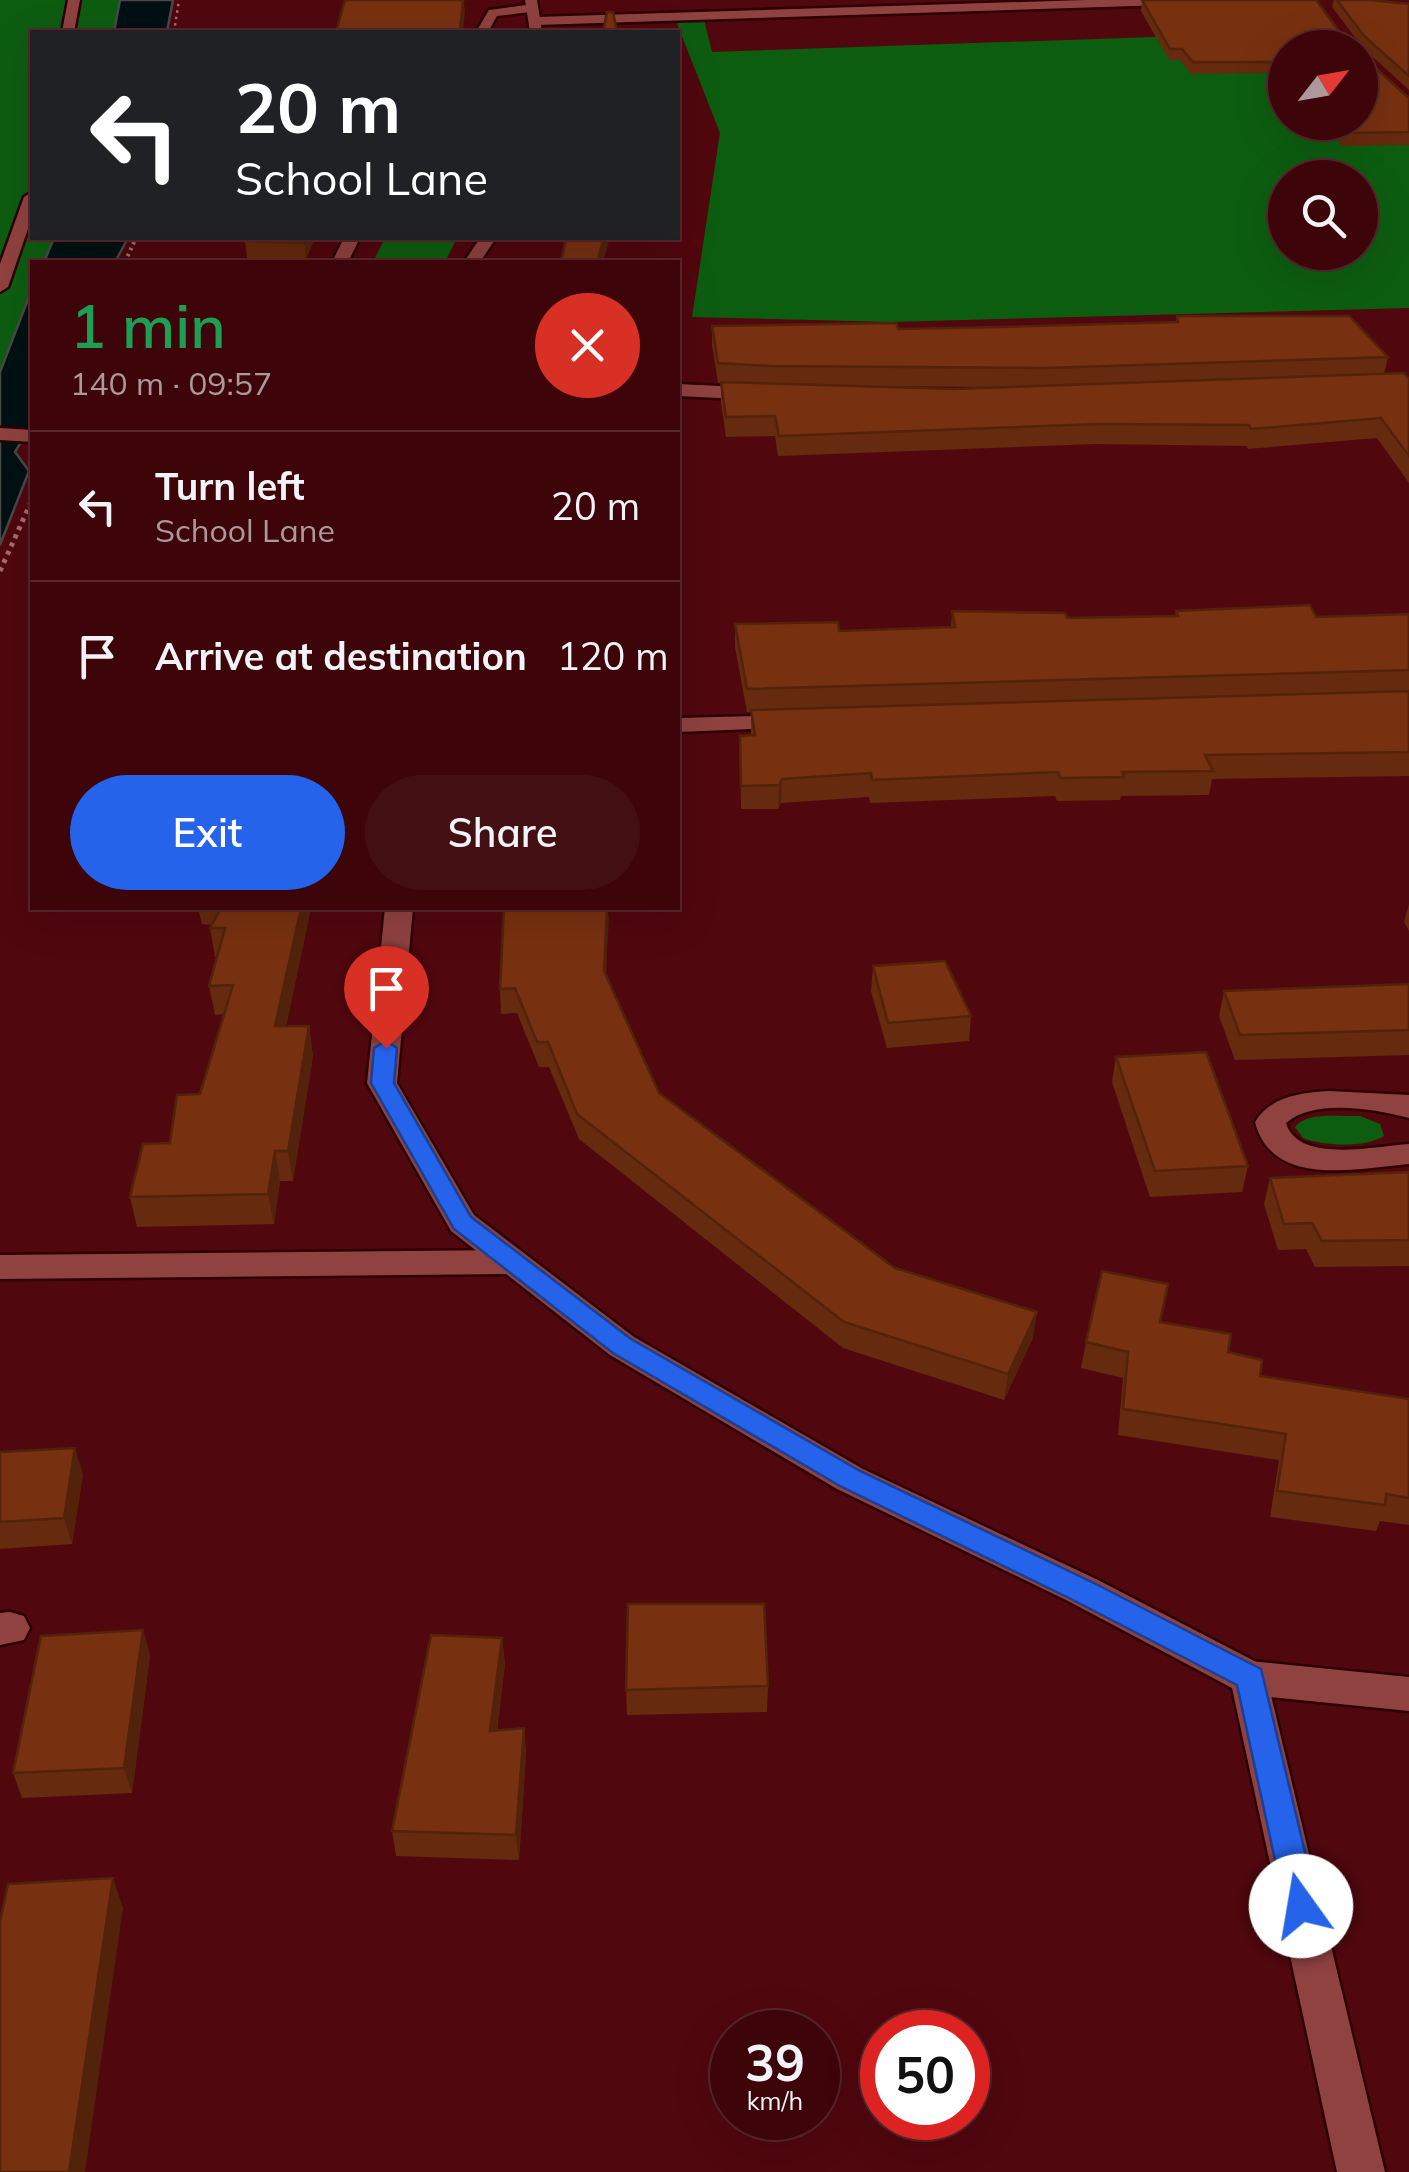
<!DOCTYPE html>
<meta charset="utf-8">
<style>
body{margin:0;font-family:Mulish,sans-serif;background:#440f13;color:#f1f3f6;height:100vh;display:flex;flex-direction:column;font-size:38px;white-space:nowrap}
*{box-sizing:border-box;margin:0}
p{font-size:32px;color:#ad999c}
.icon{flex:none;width:55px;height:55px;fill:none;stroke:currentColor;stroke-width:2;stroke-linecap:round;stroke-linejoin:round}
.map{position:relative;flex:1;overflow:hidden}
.side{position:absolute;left:30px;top:260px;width:650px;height:650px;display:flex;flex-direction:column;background:#3d050a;border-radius:0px;box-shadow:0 10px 40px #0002,0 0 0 2px #56262b}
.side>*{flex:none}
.hud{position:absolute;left:30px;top:30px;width:650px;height:210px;border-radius:0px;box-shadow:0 10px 40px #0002,0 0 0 2px #56262b;background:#202124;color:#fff;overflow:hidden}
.needle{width:65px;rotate:59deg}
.controls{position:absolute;left:1268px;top:30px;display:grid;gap:20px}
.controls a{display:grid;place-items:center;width:110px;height:110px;border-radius:50%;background:#3d050a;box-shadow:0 10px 40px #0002,0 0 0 2px #56262b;font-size:50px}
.speed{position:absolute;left:710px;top:2010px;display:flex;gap:20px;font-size:50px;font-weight:700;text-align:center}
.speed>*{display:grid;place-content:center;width:130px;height:130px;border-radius:50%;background:#3d050a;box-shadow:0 10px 40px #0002,0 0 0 2px #56262b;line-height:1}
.speed small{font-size:25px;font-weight:400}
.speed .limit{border:15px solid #d22;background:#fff;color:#111}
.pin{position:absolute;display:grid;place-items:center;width:85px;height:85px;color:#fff;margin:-102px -42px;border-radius:50% 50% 50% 0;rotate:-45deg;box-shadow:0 0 10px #0007}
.pin .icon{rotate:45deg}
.me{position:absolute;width:110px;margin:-55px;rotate:347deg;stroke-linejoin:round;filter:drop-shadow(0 0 8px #0008)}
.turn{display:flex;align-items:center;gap:35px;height:210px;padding:0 40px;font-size:45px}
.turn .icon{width:130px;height:130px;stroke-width:2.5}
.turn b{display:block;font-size:70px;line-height:85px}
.round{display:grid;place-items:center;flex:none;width:105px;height:105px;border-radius:52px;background:#440f13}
.head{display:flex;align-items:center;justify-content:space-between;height:170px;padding:0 40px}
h1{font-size:60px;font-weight:600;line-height:75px;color:#1e9e55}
.cta{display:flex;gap:20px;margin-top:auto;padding:20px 40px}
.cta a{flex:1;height:115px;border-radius:60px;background:#2563eb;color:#fff;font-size:40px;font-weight:600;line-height:115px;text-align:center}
.cta a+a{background:#440f13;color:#f1f3f6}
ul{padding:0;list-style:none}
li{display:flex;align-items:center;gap:30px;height:150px;padding:0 40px;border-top:2px solid #56262b}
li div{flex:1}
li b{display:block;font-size:38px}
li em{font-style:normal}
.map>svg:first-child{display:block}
</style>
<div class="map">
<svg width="1409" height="2172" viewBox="0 0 1409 2172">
<rect width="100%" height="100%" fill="#51070e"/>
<!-- green -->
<g fill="#0d5d11" fill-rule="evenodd">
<path d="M 0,0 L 120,0 L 114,32 L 32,32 L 32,238 L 54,238 L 44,262 L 32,262 L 32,289 L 0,372 Z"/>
<path d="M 704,20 L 712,52 L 1328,31 L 1285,48 L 1285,122 L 1360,122 L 1409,132 L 1409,308 L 891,322 L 692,317 L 720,133 L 676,21 ZM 1285,178 L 1360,178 L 1360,252 L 1285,252 Z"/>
<path d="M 385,238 L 457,238 L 445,262 L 373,262 Z"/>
<path d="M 1360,1116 L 1380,1124 L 1384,1136 C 1366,1148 1322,1146 1303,1138 L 1295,1127 C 1307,1111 1341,1117 1360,1116 Z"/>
</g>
<!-- water -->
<g fill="#011113" stroke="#494747" stroke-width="2.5">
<path d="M 120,0 L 173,0 L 167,32 L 114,32 Z"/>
<path d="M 54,238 L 128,238 L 115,262 L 44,262 Z"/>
<path d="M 32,289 L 32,424 L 15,452 L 29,471 L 0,545 L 0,372 Z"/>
</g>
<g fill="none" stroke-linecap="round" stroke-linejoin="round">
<!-- service casing -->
<g stroke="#2d0001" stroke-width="5">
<g id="service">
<path d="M 68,0 L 80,0 L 74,32 L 62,32 Z"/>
<path d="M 533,4 L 537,11 L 497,16 L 488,32 L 476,32 L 489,10 Z"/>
<path d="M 32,192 L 32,217 L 8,287 L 0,292 L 0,264 L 24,197 Z"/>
<path d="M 513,1250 L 525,1254 L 529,1262 L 525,1270 L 513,1274 L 0,1279 L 0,1255 Z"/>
</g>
</g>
<!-- minor casing -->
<g stroke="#2d0001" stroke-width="5">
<g id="minor">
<path d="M 1085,0 L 1204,0 L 1198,4 L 536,25 L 530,21 L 536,17 Z"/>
<path d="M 344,238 L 360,238 L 348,262 L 332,262 Z"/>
<path d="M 678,384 L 761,388 L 770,394 L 761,400 L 678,396 Z"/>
<path d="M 789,715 L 801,722 L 797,727 L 678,732 L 678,718 Z"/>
<path d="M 1329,1091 L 1409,1095 L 1409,1118 C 1376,1109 1314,1098 1286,1123 C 1298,1164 1376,1146 1409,1144 L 1409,1164 C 1359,1168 1272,1189 1255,1122 C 1271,1096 1300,1093 1329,1091 Z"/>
<path d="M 10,1612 L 24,1616 L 30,1628 L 24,1640 L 0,1645 L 0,1613 Z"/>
</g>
</g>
<!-- tertiary casing -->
<g stroke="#2d0001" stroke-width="5">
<g id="tertiary">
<path d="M 0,428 L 32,430 L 32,442 L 0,440 Z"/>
<path d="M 1250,1661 L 1409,1677 L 1409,1711 L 1250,1695 L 1236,1690 L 1230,1678 L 1236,1666 Z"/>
</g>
</g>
<!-- secondary casing -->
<g stroke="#2d0001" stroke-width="5">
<g id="secondary">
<path d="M 525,0 L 537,0 L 542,32 L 530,32 Z"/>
<path d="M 480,238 L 496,238 L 480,262 L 464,262 Z"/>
<path d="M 385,908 L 413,908 L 397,1083 L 474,1215 L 634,1337 L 863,1469 L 1096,1579 L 1264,1666 L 1385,2172 L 1337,2172 L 1232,1688 L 1068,1601 L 837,1489 L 610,1355 L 451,1231 L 367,1083 Z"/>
</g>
</g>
<!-- path-far2 -->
<path stroke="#a66c6d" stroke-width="2.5" stroke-dasharray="2.5 4" stroke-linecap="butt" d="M 174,32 L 179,0"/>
<!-- path-far1 -->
<path stroke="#a66c6d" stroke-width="4" stroke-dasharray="2.5 4" stroke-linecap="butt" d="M 125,262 L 136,238"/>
<!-- path -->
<path stroke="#a66c6d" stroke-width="5" stroke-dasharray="4 5" stroke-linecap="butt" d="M 0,571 L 32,500"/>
<!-- service -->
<use href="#service" fill="#8f4240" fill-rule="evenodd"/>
<!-- minor -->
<use href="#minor" fill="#8f4240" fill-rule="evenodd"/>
<!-- tertiary -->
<use href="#tertiary" fill="#8f4240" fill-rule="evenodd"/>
<!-- secondary -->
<use href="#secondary" fill="#8f4240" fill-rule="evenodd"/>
</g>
<!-- wall -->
<g fill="#662a0e" fill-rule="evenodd">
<path d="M 1142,0 L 1357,40 L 1332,7 L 1334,0 L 1409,0 L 1371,0 L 1409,4 L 1409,90 L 1363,48 L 1359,43 L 1285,48 L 1285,83 L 1276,73 L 1191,74 L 1180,60 L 1169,60 L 1141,11 Z"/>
<path d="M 1409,98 L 1409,145 L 1343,146 L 1321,122 L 1360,122 Z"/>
<path d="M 247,238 L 315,238 L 306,259 L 247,258 L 245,241 Z"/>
<path d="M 1177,316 L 1388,357 L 1384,374 L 1409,379 L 1409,483 L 1377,438 L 1248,449 L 1246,446 L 1095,444 L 778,456 L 775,436 L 726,437 L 721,402 L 721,383 L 718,383 L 712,345 L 712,326 L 898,329 L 998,327 L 1176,322 ZM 874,386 L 994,387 L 953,389 Z"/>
<path d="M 952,611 L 1067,618 L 1175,616 L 1176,611 L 1316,617 L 1409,614 L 1409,776 L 1212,779 L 1209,795 L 1121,796 L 1120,800 L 1057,801 L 1055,796 L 870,803 L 869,797 L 781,803 L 778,809 L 741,809 L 740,736 L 751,736 L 751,712 L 747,712 L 735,647 L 735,624 L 839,631 L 951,628 Z"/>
<path d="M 1409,904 L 1409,931 L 1404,922 Z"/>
<path d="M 198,908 L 311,908 L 286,1026 L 309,1026 L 313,1056 L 293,1181 L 280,1181 L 274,1224 L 137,1227 L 130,1197 L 170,1143 L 200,1094 L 224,1014 L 215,1015 L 209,986 L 217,957 L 215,957 L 210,928 L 212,925 L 202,924 Z"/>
<path d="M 504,908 L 608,908 L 606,975 L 659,1093 L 895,1268 L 1033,1338 L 1004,1400 L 843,1348 L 579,1139 L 549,1067 L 539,1067 L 517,1013 L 501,1014 L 500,989 Z"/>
<path d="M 873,966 L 971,1016 L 969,1041 L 887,1048 L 871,991 Z"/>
<path d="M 1409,984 L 1409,1055 L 1235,1060 L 1219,1016 L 1224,991 Z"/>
<path d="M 1116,1057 L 1248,1166 L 1242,1192 L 1150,1197 L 1112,1082 Z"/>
<path d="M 1409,1172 L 1409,1266 L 1315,1267 L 1306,1249 L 1278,1250 L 1264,1204 L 1270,1178 Z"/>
<path d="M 1160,1322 L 1228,1352 L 1260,1376 L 1409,1399 L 1409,1525 L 1380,1521 L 1376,1531 L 1270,1517 L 1279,1460 L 1118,1435 L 1123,1378 L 1081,1368 L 1086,1342 Z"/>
<path d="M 0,1452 L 83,1474 L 72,1544 L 0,1549 Z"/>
<path d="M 143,1630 L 150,1656 L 132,1793 L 22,1798 L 13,1773 Z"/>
<path d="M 502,1638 L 505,1664 L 497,1731 L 524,1728 L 526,1754 L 519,1860 L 396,1856 L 392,1831 Z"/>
<path d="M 768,1686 L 767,1712 L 627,1715 L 626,1690 Z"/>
</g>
<!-- shaded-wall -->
<g fill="#53220b">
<path d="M 463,0 L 465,10 L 463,32 L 460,32 Z"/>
<path d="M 306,238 L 315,238 L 306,259 L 304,243 Z"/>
<path d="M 604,238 L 610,238 L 603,262 L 597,262 Z"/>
<path d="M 782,779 L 781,803 L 778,809 L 779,785 Z"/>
<path d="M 301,908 L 311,908 L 280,1056 L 275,1026 Z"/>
<path d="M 607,908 L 609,919 L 604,996 L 604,971 Z"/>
<path d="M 309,1026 L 313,1056 L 293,1181 L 288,1151 Z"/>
<path d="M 275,1151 L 280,1181 L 274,1224 L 268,1194 Z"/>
<path d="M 1037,1312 L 1033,1338 L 1004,1400 L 1008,1374 Z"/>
<path d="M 75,1448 L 83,1474 L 72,1544 L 64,1518 Z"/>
<path d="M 143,1630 L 150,1656 L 132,1793 L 124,1768 Z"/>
<path d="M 502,1638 L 505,1664 L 493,1757 L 490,1731 Z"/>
<path d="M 524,1728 L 526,1754 L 519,1860 L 516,1835 Z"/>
<path d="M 113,1878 L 123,1908 L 85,2172 L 69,2172 Z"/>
</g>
<!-- building -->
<g fill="#773110" stroke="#53220b" stroke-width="2.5">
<path d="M 345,0 L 463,0 L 460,32 L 336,32 Z"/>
<path d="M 1142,0 L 1316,0 L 1345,39 L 1358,40 L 1359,48 L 1285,48 L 1285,70 L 1277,62 L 1193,62 L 1182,49 L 1170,49 Z"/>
<path d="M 1337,0 L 1370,0 L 1409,4 L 1409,76 L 1365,37 Z"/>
<path d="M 607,12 L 613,12 L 617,32 L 603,32 Z"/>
<path d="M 1360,54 L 1409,98 L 1409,132 L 1345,133 L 1335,122 L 1360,122 Z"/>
<path d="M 247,238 L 306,238 L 304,243 L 245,241 Z"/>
<path d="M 566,238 L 604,238 L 597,262 L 561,262 Z"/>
<path d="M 1177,316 L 1349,316 L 1388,357 L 1045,368 L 770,366 L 718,363 L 712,326 L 896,323 L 898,329 L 998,327 L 1178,322 Z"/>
<path d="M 1404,373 L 1409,379 L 1409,456 L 1381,418 L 1251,429 L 1249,425 L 1098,424 L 779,436 L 775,416 L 726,417 L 721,382 L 953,389 Z"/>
<path d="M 1310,605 L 1316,617 L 1409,614 L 1409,670 L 747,689 L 735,624 L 838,622 L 839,631 L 955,627 L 952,611 L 1065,613 L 1067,618 L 1178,616 L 1176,611 Z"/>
<path d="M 1409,691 L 1409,752 L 1205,755 L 1213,771 L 1122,772 L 1124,777 L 1060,778 L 1058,772 L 872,780 L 871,773 L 782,779 L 779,785 L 741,786 L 740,736 L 755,735 L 751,710 Z"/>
<path d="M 221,908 L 301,908 L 275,1026 L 309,1026 L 288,1151 L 275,1151 L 268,1194 L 130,1197 L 143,1144 L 170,1143 L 177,1095 L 200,1094 L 233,985 L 209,986 L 225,928 L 210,928 Z"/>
<path d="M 504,908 L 607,908 L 604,971 L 659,1093 L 895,1268 L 1037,1312 L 1008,1374 L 844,1322 L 577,1114 L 548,1042 L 537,1042 L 515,988 L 500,989 Z"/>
<path d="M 945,961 L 971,1016 L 888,1023 L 873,966 Z"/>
<path d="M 1409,984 L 1409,1030 L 1240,1035 L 1224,991 Z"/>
<path d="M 1206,1052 L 1248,1166 L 1155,1171 L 1116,1057 Z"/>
<path d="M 1409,1172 L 1409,1240 L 1322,1241 L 1312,1223 L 1284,1224 L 1270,1178 Z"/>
<path d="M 1102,1271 L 1168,1284 L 1160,1322 L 1231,1334 L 1228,1352 L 1262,1360 L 1260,1376 L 1409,1399 L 1409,1498 L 1386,1494 L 1385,1505 L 1277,1491 L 1286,1434 L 1123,1409 L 1128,1352 L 1086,1342 Z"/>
<path d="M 75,1448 L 64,1518 L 0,1522 L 0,1452 Z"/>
<path d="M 628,1604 L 764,1604 L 768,1686 L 626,1690 Z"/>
<path d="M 143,1630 L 124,1768 L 13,1773 L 41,1636 Z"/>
<path d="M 431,1635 L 502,1638 L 490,1731 L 524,1728 L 516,1835 L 392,1831 Z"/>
<path d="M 113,1878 L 69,2172 L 0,2172 L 0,1922 L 8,1884 Z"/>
</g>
<!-- route -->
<path fill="#2563eb" stroke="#184099" stroke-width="2.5" d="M 386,1041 L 397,1048 L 394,1083 L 471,1217 L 631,1339 L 860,1471 L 1092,1582 L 1261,1669 L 1318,1906 L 1313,1917 L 1301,1921 L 1290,1917 L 1285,1906 L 1237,1685 L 1071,1599 L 840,1486 L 613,1353 L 454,1229 L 371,1083 L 374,1048 Z"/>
</svg>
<div class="controls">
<a><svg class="needle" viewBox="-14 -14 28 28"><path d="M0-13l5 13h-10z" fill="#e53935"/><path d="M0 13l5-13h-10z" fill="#ad999c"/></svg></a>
<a><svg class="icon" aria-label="search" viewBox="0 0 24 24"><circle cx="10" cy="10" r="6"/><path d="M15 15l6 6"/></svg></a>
</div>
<div class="speed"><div>39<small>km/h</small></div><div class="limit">50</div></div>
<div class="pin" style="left:386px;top:1048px;background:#d93025"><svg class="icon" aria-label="arrive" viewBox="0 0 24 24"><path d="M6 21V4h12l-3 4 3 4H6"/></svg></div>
<svg class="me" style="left:1301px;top:1906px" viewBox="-20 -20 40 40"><circle r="19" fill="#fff"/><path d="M0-13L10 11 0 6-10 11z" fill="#2563eb"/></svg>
<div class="hud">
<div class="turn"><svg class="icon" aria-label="left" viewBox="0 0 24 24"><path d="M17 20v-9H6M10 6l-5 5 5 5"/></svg><div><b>20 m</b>School Lane</div></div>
</div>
<section class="side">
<div class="head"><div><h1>1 min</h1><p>140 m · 09:57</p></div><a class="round" style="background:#d93025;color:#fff"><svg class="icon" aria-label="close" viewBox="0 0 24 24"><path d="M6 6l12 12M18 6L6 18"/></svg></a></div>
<ul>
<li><svg class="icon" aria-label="left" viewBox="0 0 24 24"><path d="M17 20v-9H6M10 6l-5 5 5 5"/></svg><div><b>Turn left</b><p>School Lane</p></div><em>20 m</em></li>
<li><svg class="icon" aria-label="arrive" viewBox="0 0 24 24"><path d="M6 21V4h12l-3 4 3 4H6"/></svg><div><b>Arrive at destination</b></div><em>120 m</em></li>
</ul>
<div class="cta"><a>Exit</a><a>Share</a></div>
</section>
</div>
